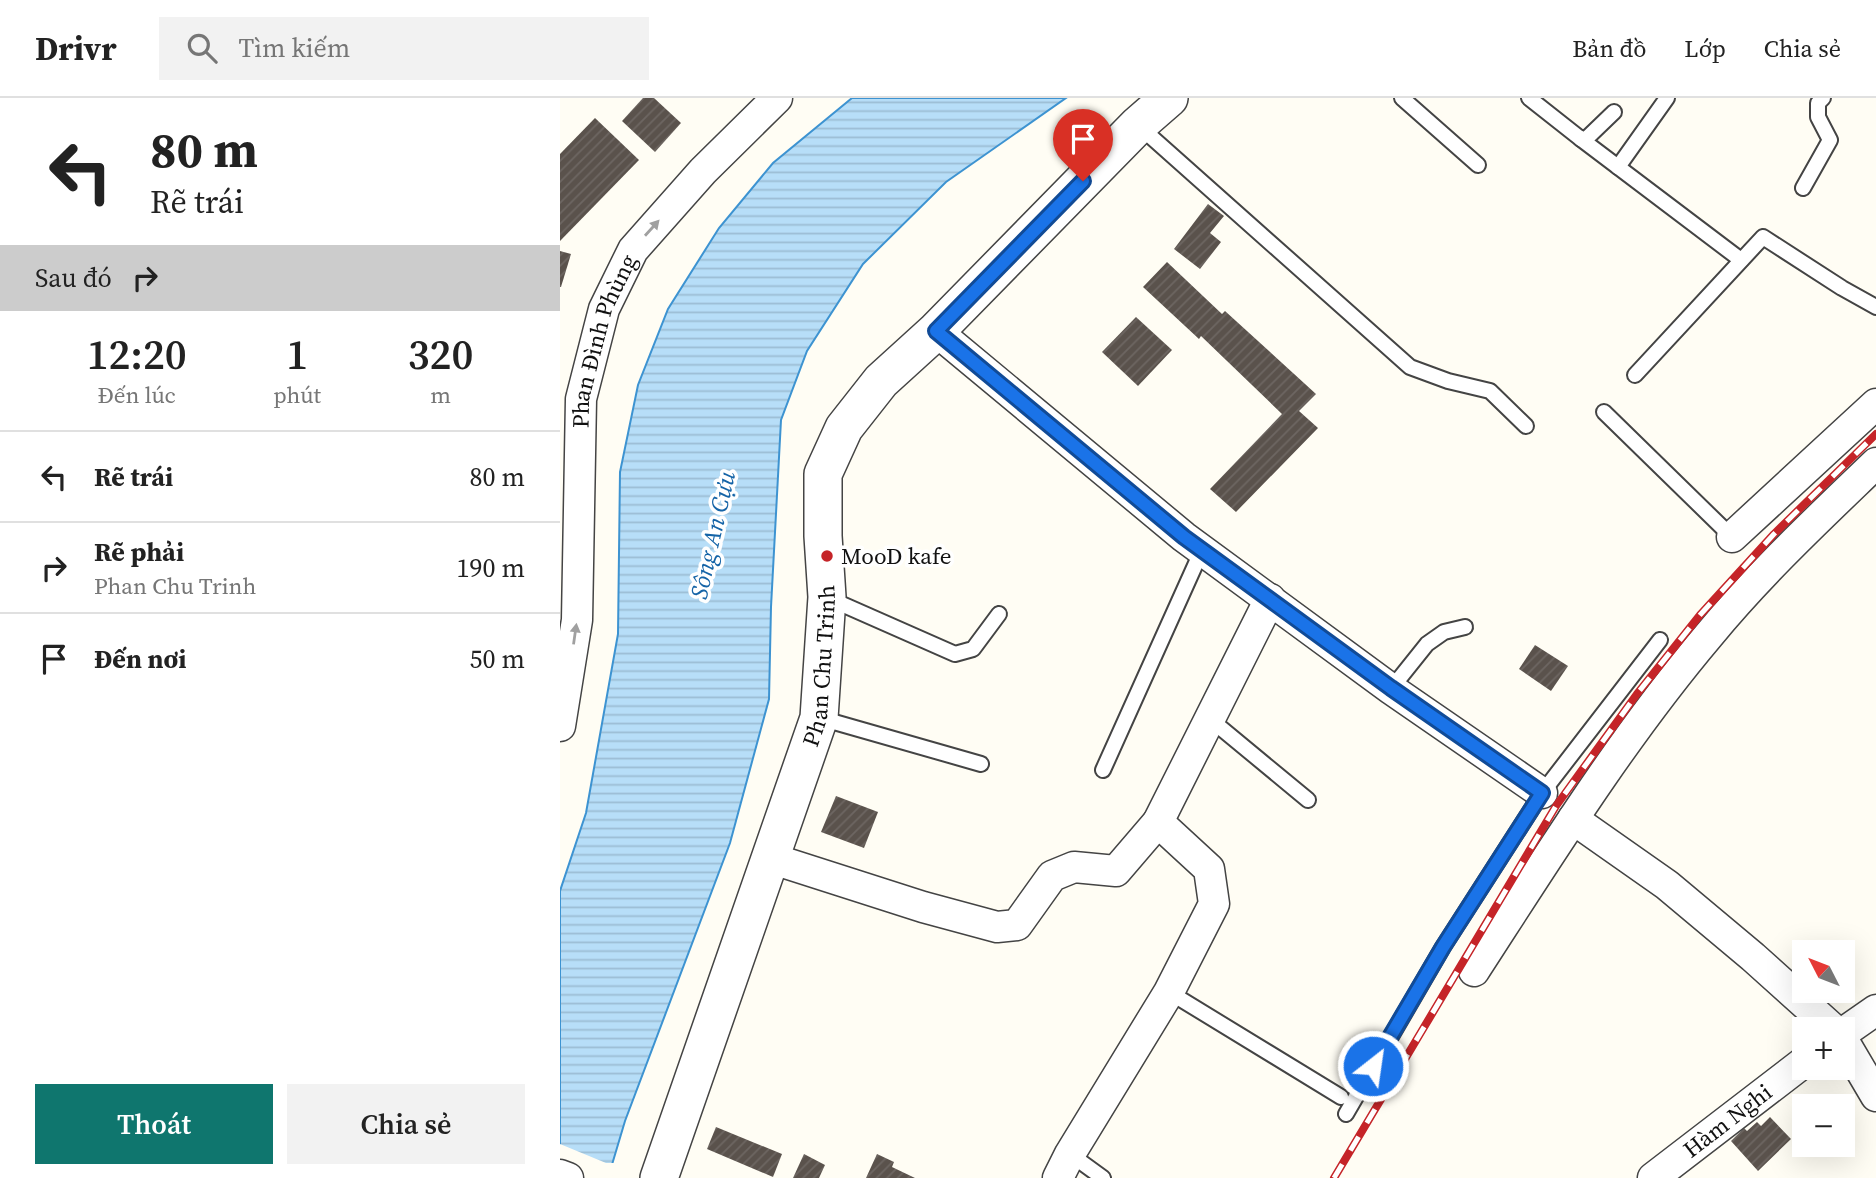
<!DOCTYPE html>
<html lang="vi">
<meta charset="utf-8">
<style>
body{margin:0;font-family:"Source Serif 4",serif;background:#f2f2f2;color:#222;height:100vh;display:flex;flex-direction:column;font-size:26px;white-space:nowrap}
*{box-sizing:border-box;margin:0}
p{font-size:23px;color:#767676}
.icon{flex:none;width:38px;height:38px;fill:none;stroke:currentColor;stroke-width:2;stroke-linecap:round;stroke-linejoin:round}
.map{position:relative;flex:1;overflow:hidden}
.panel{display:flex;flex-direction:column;background:#fff;width:560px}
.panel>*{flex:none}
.hud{background:#fff;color:#222;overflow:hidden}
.needle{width:46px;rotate:312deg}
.fabs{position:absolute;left:1232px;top:842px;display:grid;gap:14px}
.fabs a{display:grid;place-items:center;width:63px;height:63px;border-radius:0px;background:#fff;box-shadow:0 7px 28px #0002;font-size:35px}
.pin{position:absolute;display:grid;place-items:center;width:60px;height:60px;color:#fff;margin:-72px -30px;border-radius:50% 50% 50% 0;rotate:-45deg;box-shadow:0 0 7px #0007}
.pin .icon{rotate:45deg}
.me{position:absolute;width:77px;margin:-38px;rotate:30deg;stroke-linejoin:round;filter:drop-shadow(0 0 5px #0008)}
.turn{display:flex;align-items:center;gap:24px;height:147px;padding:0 35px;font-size:32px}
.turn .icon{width:91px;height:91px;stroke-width:2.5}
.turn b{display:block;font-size:49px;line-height:60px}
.then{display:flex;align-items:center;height:66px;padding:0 35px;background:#0003;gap:14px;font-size:26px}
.eta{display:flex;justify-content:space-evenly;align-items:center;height:119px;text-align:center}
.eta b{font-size:42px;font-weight:600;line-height:49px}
.cta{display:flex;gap:14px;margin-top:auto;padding:14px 35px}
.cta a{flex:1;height:80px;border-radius:0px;background:#0f766e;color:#fff;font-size:28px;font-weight:600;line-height:80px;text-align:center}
.cta a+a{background:#f2f2f2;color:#222}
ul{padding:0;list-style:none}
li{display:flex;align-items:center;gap:21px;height:91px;padding:0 35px;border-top:2px solid #e0e0e0}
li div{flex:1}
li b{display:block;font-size:26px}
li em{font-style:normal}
header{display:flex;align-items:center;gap:42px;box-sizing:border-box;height:98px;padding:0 35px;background:#fff;border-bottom:2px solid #e0e0e0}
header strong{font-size:33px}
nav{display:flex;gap:38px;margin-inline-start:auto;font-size:24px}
.search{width:490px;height:63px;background:#f2f2f2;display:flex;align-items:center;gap:18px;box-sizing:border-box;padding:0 24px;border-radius:0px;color:#767676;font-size:26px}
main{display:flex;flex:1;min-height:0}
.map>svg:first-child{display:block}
</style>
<header>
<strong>Drivr</strong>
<div class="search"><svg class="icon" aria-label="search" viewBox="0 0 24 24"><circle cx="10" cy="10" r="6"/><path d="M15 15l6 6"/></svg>Tìm kiếm</div>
<nav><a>Bản đồ</a><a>Lớp</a><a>Chia sẻ</a></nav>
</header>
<main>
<section class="panel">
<div class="hud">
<div class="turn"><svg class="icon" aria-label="left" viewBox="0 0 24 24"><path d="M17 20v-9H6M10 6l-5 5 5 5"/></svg><div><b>80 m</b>Rẽ trái</div></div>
<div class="then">Sau đó<svg class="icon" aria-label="right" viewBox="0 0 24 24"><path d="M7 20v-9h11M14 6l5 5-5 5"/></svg></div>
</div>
<div class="eta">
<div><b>12:20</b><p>Đến lúc</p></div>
<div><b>1</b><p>phút</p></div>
<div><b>320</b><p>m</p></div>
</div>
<ul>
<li><svg class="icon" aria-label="left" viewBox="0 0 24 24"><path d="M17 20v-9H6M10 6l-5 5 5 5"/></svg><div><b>Rẽ trái</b></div><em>80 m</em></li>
<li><svg class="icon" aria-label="right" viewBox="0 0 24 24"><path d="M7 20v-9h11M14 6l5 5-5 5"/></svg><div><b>Rẽ phải</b><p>Phan Chu Trinh</p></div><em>190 m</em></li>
<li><svg class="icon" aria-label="arrive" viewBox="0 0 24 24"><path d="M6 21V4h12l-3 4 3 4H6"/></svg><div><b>Đến nơi</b></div><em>50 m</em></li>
</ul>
<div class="cta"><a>Thoát</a><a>Chia sẻ</a></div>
</section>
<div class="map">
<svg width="1316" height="1080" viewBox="0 0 1316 1080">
<defs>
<pattern id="water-rules" width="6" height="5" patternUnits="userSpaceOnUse" patternTransform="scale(1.75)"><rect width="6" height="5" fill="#b7def8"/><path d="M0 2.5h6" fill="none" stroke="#9cbdd4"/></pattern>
<pattern id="building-hatch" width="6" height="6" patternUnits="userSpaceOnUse" patternTransform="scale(1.75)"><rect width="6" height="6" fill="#5a524c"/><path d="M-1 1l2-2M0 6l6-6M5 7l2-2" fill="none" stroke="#6d6662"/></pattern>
</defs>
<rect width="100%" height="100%" fill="#fffdf4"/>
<!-- water -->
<path fill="url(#water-rules)" stroke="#3d93d1" stroke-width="2" d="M 292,0 L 506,0 L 386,84 L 303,166 L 247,253 L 221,322 L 211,509 L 209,601 L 170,745 L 65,1023 L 48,1080 L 0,1080 L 0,793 L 26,715 L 58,536 L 60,374 L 78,287 L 108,211 L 159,130 L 213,65 Z"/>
<!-- pier -->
<path fill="#fffdf4" d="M 0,1046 L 46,1065 L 56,1065 L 52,1080 L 0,1080 Z"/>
<!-- building -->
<g fill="url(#building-hatch)">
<path d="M 83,0 L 94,0 L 121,25 L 95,54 L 62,23 Z"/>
<path d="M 35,20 L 79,62 L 0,143 L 0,56 Z"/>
<path d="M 648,106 L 664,118 L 650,135 L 661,144 L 640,171 L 614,151 Z"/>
<path d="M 0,153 L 11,156 L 1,189 L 0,189 Z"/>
<path d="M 607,164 L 662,216 L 665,213 L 756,296 L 739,313 L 758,330 L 676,414 L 650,391 L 722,316 L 641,238 L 639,241 L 583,189 Z"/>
<path d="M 576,219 L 612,252 L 578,288 L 542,254 Z"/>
<path d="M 975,547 L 1008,568 L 991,593 L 959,571 Z"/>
<path d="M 276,698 L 318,714 L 304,750 L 261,734 Z"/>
<path d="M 1210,1019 L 1231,1041 L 1198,1073 L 1171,1043 L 1184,1030 L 1187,1033 L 1197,1024 L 1201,1028 Z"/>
<path d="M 156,1029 L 222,1056 L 213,1079 L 147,1051 Z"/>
<path d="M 244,1056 L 265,1067 L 259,1080 L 233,1080 Z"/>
<path d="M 317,1056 L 334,1064 L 332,1069 L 355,1080 L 306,1080 Z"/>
</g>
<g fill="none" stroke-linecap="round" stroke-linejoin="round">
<!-- service casing -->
<g stroke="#444" stroke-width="18">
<g id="service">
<path d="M 842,0 L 918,67"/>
<path d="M 969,0 L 1021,41 L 1027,40 L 1054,14"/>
<path d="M 579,28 L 850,269 L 888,283 L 930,293 L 966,328"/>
<path d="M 1021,41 L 1181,162"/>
<path d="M 1058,69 L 1107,0"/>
<path d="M 1243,90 L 1270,42 L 1258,19 L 1258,5 L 1263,0"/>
<path d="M 1075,277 L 1203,139 L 1282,190 L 1316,209"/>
<path d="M 1044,314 L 1172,439"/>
<path d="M 268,500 L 395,556 L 413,551 L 439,516"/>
<path d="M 831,591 L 867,546 L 884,534 L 905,529"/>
<path d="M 260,620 L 421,666"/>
<path d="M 650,621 L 748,702"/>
<path d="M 543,672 L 642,452"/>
<path d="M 609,894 L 781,999"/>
<path d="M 786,1016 L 883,849 L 982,695 L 1100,542"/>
<path d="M 510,1056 L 543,1080"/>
</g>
</g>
<!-- minor casing -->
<g stroke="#444" stroke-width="33">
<g id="minor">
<path d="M 376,233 L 624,439 L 831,591 L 982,695"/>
<path d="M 1172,439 L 1316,306"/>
<path id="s1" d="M 0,628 L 17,522 L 21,301 L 44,211 L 73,152 L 143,73 L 217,0"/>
<path d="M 1013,721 L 1107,787 L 1193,859 L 1273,931"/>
<path d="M 210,760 L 363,809 L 437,829 L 457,827 L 492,778 L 514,769 L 556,773 L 598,724"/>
<path d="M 914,873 C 988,759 1061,641 1149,537 C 1200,475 1259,420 1316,365"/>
<path d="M 1283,935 L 1316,912"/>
<path d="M 1283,942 L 1316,998"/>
<path d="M 0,1077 L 8,1080"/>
<path d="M 498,1080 L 510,1056 L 609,894 L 654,806 L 649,771 L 598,724 L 710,501"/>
<path id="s2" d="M 1093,1080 L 1244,964"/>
</g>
</g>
<!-- tertiary casing -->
<g stroke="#444" stroke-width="40">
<g id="tertiary">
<path id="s3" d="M 99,1080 L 259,620 L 267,499 L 263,438 L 263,376 L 284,330 L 321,283 L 376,233 L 578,27 L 609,0"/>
</g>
</g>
<!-- service -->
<use href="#service" stroke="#fff" stroke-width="14"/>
<!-- minor -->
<use href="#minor" stroke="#fff" stroke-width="30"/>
<!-- tertiary -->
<use href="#tertiary" stroke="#fff" stroke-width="37"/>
<!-- rail casing -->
<g stroke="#c52428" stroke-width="8">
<path id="rail" d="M 774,1080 L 996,708 L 1077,596 L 1140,517 L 1214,436 L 1316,336"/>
</g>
<!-- rail -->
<use href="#rail" stroke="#fff" stroke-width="5" stroke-dasharray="16" stroke-linecap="butt"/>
</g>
<!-- one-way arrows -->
<defs><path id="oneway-solid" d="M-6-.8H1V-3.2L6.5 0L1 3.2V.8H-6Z" transform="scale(1.75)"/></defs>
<g fill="#a0a0a0">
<use href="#oneway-solid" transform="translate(92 130) rotate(-48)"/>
<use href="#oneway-solid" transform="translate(15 536) rotate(-82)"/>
</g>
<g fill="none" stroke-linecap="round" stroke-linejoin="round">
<!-- route casing -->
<g stroke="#114b97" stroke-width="18">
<path id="route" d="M 523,83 L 376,233 L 624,439 L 831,590 L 982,695 L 883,849 L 813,968"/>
</g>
<!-- route -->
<use href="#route" stroke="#1a73e8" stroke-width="12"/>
</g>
<!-- markers -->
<circle fill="#c52428" stroke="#fff" stroke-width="2.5" cx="267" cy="458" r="7"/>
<g text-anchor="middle" stroke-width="7" stroke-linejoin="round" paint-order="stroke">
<!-- street labels -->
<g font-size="23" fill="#111" stroke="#fff">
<text dy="8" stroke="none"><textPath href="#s1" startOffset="390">Phan Đình Phùng</textPath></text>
<text dy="8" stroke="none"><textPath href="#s3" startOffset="539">Phan Chu Trinh</textPath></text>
<text dy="8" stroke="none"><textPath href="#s2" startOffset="94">Hàm Nghi</textPath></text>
</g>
<!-- poi labels -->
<g font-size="23" fill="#111" stroke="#fff" text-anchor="start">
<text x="281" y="466">MooD kafe</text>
</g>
<!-- water labels -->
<g font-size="24" font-style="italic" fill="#1564a7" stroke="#fff">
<text transform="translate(153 437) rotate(-77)" y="8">Sông An Cựu</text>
</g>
</g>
</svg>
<div class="fabs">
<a><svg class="needle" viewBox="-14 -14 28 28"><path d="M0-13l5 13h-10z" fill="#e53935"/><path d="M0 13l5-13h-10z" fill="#767676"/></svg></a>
<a>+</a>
<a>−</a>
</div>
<div class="pin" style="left:523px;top:83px;background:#d93025"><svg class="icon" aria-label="arrive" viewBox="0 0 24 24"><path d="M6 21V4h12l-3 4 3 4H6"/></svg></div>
<svg class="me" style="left:813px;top:968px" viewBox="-20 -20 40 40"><circle r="17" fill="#1a73e8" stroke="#fff" stroke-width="3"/><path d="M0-11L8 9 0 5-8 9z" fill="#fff"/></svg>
</div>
</main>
